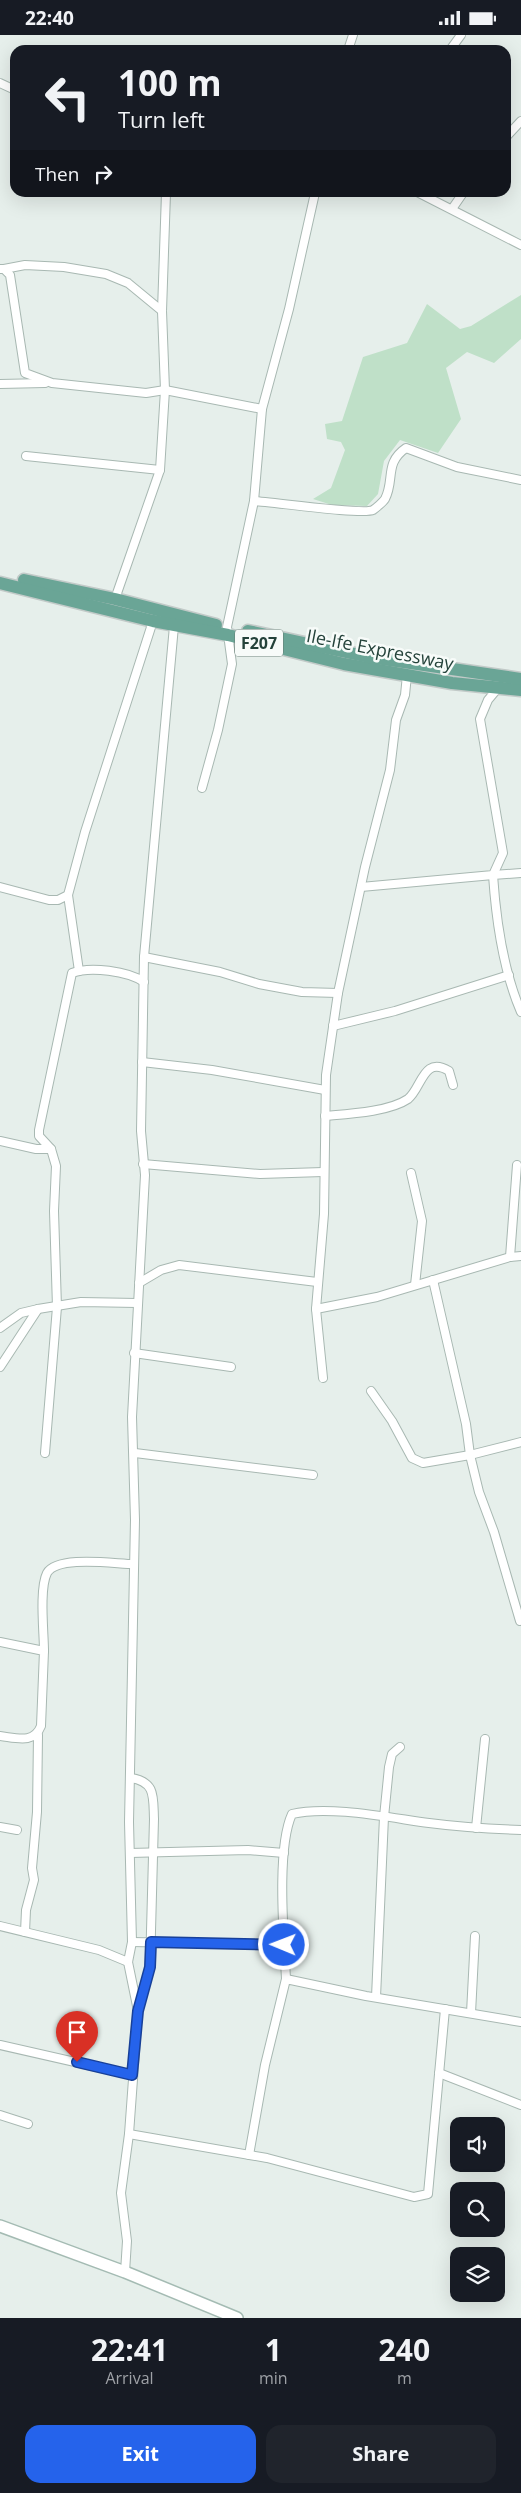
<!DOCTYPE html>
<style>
body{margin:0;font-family:"Open Sans",sans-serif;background:#20242c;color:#f1f3f6;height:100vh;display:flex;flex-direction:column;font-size:19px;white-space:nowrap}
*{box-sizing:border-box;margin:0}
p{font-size:16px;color:#9ea1a6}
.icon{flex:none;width:28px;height:28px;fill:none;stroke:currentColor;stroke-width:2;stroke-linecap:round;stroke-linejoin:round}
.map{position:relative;height:2283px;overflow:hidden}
.sheet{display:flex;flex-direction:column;background:#171b24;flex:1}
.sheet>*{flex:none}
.guide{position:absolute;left:10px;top:10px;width:501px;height:152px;border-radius:15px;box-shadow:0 5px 20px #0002;background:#171b24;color:#f1f3f6;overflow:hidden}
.fabs{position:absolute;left:450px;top:2082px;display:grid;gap:10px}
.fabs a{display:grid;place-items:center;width:55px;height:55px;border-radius:10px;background:#171b24;box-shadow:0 5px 20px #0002;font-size:25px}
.pin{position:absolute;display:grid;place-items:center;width:42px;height:42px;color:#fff;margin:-51px -21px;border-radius:50% 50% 50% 0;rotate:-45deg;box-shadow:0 0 5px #0007}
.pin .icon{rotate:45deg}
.me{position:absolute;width:55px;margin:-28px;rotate:271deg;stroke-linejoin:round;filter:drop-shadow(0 0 4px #0008)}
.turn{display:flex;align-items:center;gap:18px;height:105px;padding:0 25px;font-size:22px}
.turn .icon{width:65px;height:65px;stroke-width:2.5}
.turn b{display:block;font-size:35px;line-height:42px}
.then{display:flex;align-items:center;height:48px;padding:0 25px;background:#0003;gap:10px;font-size:19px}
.eta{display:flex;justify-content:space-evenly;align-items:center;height:85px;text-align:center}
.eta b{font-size:30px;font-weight:700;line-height:35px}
.primary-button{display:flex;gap:10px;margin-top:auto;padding:10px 25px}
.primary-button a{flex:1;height:58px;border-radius:15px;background:#2563eb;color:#fff;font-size:20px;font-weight:700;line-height:58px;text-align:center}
.primary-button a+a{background:#20242c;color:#f1f3f6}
.status{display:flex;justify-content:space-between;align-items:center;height:35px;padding:0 25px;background:#171b24;direction:ltr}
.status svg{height:14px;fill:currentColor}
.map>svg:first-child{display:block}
</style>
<div class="status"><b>22:40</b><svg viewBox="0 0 49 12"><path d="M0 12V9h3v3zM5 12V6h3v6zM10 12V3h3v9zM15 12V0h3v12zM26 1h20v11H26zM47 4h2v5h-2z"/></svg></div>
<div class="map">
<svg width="521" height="2283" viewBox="0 0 521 2283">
<rect width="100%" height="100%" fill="#e6efeb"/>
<!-- green -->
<path fill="#bfe0c8" d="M 521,260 L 521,304 L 494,328 L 467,317 L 446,333 L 461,384 L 438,418 L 400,405 L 384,426 L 378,459 L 367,471 L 332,470 L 313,464 L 331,453 L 345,415 L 341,407 L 327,404 L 325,389 L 342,386 L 363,322 L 407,308 L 427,269 L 460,294 L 471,291 Z"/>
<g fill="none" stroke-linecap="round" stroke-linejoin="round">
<!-- street casing -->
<g stroke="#a8b8b2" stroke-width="10">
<g id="street">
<path d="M 348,15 L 353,0"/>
<path d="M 450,15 L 461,0"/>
<path d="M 0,48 L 15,55"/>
<path d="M 506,102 L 521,86"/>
<path d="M 419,158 L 521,210"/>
<path d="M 452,174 L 463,158"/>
<path d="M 0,234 L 4,234 L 10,240 L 25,338 L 52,348 L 146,358 L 165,355 L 262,374"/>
<path d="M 4,234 L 25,230 L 64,232 L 106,239 L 128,248 L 162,276"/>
<path d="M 0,349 L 45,348"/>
<path d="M 26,421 L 160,435"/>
<path d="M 254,466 C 273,467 363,480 373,475 C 376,473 383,467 385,464 C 395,445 384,428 406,413 L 457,432 L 521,445"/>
<path d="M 115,564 L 160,435 L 165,355 L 162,276 L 166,158"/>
<path d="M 202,753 L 218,695 L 232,629 L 227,592 L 254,466 L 262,374 L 289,274 L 315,158"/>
<path d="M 521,838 L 493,840 C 496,885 503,935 521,977"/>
<path d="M 0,852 L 49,865 L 58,865 L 68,860 L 85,797 L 153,586"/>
<path d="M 361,852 L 493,840 L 503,818 L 480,684 L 488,665 L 498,653"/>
<path d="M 68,860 L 79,936"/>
<path d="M 144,922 L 220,937 L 259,949 L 302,957 L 338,958"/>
<path d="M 333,991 L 395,976 L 509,940"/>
<path d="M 142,1027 L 212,1035 L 325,1055"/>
<path d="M 325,1081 C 347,1079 389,1077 408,1064 C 422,1053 423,1020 449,1036 L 453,1050"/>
<path d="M 0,1106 L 36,1114 L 51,1114 L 56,1131 L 54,1176 L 57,1272 L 45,1418"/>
<path d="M 51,1114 L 39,1101 L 39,1095 L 72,938 C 90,931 128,936 144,947"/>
<path d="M 143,1129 L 260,1139 L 323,1137"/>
<path d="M 411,1138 L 422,1186 L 415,1250"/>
<path d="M 510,1222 L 517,1130"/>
<path d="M 433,1245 L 466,1389 L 470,1420 L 479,1457 L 494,1497 L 520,1586"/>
<path d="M 139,1248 L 161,1235 L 179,1230 L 317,1247"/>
<path d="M 316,1274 L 377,1262 L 510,1222 L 521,1221"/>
<path d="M 0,1293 L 21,1278 L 38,1274 L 81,1267 L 137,1268"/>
<path d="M 134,1318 L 231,1332"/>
<path d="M 0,1332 L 38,1274"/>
<path d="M 323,1343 L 316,1274 L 324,1179 L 326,1040 L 338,958 L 365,832 L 390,735 L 396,685 L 405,660 L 407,640"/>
<path d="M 371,1356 L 392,1386 L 412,1423 L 423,1428 L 470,1420 L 521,1407"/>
<path d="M 135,1418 L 313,1440"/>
<path d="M 0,1607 L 44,1616 L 41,1691 C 34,1709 17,1703 0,1701"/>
<path d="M 44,1616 C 44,1598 39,1554 47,1538 C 58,1520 115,1529 134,1529"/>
<path d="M 131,1743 C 156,1747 153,1762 154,1784 L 150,1933 L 138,1974"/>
<path d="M 0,1792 L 17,1795"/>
<path d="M 476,1793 L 485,1704"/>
<path d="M 130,1818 L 248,1815 L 284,1818"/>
<path d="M 0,1891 L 99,1915 L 128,1927"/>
<path d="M 25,1897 L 26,1875 L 34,1845 L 32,1833 L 37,1777 L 38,1700"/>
<path d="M 132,1907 L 284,1910"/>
<path d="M 286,1944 C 284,1903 276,1814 292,1779 C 329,1770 391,1783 429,1788 C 460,1792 490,1794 521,1795"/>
<path d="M 376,1962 L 384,1782 L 389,1732 L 392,1719 L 400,1712"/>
<path d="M 471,1978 L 475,1901"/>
<path d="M 0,2010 L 132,2040"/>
<path d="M 439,2038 L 521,2070"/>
<path d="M 0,2080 L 28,2089"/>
<path d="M 129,2099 L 267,2123 L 414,2162 L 428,2159 L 445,1974"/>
<path d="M 249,2120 L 265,2030 L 286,1944 L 366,1961 L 521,1987"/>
<path d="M 125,2237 L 127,2206 L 121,2158 L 129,2099 L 138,1976 L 128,1927 L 132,1907 L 129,1787 L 135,1485 L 132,1382 L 145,1140 L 141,1096 L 144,922 L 174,591"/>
</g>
</g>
<!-- secondary casing -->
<g stroke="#a4bbb3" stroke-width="14">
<path id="secondary" d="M 0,2191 L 125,2237 L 237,2283"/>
</g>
<!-- primary casing -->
<g stroke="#c2cac8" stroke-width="15">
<g id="primary">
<path d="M 24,545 L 115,564 L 216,590"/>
<path d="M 0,548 L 153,586 L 228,600 L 344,629 L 452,648 L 521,655"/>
<path d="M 248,596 L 369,622 L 521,644"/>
</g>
</g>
<!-- street -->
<use href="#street" stroke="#fff" stroke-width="8"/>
<!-- secondary -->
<use href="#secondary" stroke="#fff" stroke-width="11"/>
<!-- primary -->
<use href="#primary" stroke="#6aa596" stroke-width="12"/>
</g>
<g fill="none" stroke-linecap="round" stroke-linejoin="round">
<!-- route casing -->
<g stroke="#184099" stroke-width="12">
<path id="route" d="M 77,2027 L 132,2040 L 138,1976 L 150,1932 L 151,1907 L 284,1910"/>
</g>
<!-- route -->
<use href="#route" stroke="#2563eb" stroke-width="9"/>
</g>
<g text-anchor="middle" stroke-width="5" stroke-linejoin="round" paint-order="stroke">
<!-- shield labels -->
<rect fill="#f7fbf9" stroke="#637a73" stroke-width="1" x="235" y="594.5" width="48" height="27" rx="4"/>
<g font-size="16" font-weight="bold" fill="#24423a">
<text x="259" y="614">F207</text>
</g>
<!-- street labels -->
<g font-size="18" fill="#24423a" stroke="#f7fbf9">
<text transform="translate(380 615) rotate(11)" y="6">Ile-Ife Expressway</text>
</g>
</g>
</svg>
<div class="fabs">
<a><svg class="icon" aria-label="sound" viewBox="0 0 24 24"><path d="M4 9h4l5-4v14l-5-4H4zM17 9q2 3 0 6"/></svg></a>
<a><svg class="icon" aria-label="search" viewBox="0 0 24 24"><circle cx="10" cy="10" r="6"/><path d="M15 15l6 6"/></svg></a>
<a><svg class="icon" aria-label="layers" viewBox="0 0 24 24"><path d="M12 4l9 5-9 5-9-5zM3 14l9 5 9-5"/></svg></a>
</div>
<div class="pin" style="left:77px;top:2027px;background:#d93025"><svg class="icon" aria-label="arrive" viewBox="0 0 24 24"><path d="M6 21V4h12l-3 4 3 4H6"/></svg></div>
<svg class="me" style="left:284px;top:1910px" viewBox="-20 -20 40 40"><circle r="17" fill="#2563eb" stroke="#fff" stroke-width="3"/><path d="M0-11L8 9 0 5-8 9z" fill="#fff"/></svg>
<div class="guide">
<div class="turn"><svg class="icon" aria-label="left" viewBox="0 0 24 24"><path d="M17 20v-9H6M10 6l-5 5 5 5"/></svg><div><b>100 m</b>Turn left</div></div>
<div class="then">Then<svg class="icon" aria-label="right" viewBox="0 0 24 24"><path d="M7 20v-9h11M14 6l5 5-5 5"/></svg></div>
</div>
</div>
<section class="sheet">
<div class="eta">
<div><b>22:41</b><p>Arrival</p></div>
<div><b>1</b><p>min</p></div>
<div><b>240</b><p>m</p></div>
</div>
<div class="primary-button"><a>Exit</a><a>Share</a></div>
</section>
